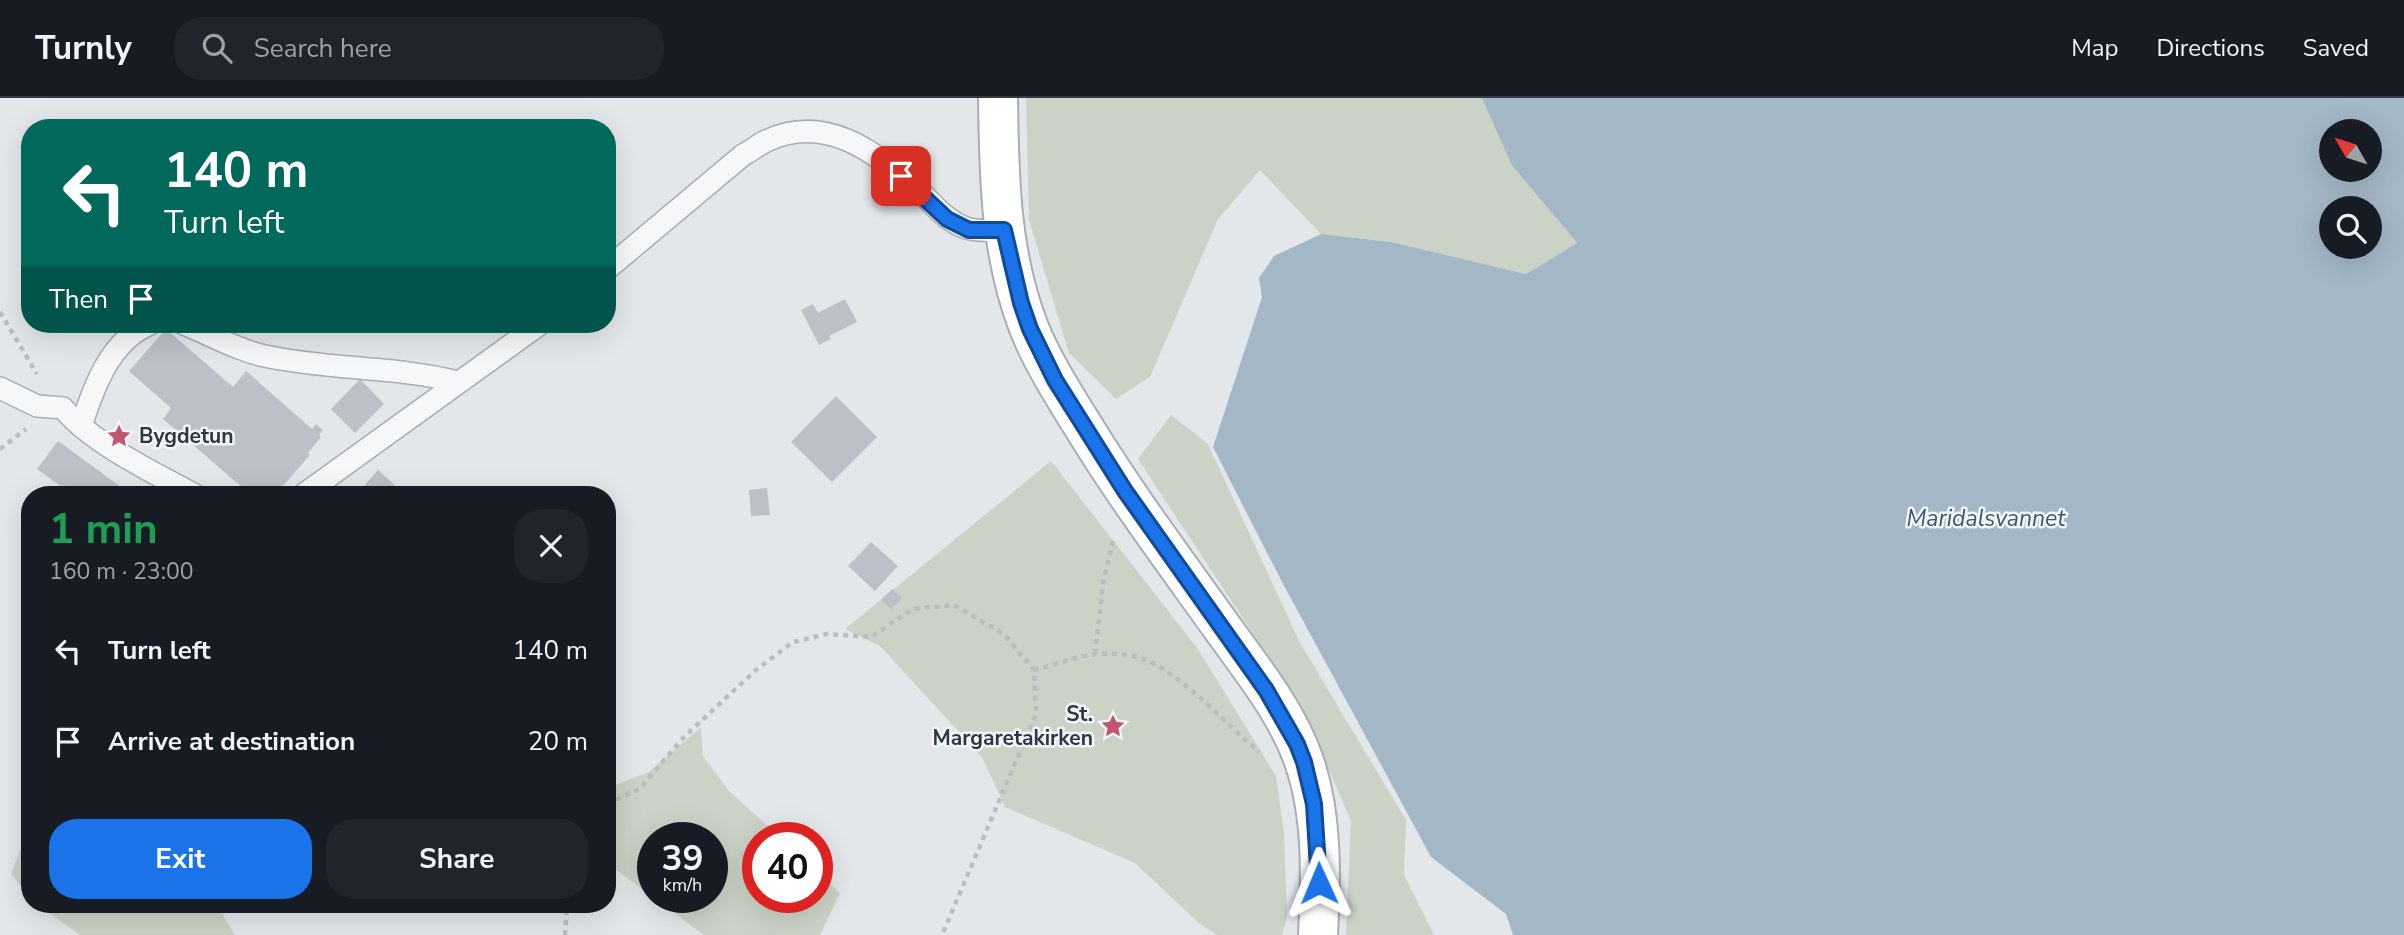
<!DOCTYPE html>
<meta charset="utf-8">
<style>
body{margin:0;font-family:"Nunito Sans",sans-serif;background:#20242c;color:#f1f3f6;height:100vh;display:flex;flex-direction:column;font-size:26px;white-space:nowrap}
*{box-sizing:border-box;margin:0}
p{font-size:23px;color:#9ea1a6}
.icon{flex:none;width:38px;height:38px;fill:none;stroke:currentColor;stroke-width:2;stroke-linecap:round;stroke-linejoin:round}
.map{position:relative;flex:1;overflow:hidden}
.side{position:absolute;left:21px;top:388px;width:595px;height:427px;display:flex;flex-direction:column;background:#171b24;border-radius:28px;box-shadow:0 7px 28px #0002}
.side>*{flex:none}
.top-card{position:absolute;left:21px;top:21px;width:595px;height:214px;border-radius:28px;box-shadow:0 7px 28px #0002;background:#00695c;color:#fff;overflow:hidden}
.needle{width:46px;rotate:309deg}
.buttons{position:absolute;left:2319px;top:21px;display:grid;gap:14px}
.buttons a{display:grid;place-items:center;width:63px;height:63px;border-radius:50%;background:#171b24;box-shadow:0 7px 28px #0002;font-size:35px}
.speed{position:absolute;left:637px;top:724px;display:flex;gap:14px;font-size:35px;font-weight:700;text-align:center}
.speed>*{display:grid;place-content:center;width:91px;height:91px;border-radius:50%;background:#171b24;box-shadow:0 7px 28px #0002;line-height:1}
.speed small{font-size:18px;font-weight:400}
.speed .limit{border:10px solid #d22;background:#fff;color:#111}
.pin{position:absolute;display:grid;place-items:center;width:60px;height:60px;color:#fff;margin:-30px;border-radius:14px;box-shadow:0 4px 10px #0006}
.me{position:absolute;width:77px;margin:-38px;rotate:359deg;stroke-linejoin:round;filter:drop-shadow(0 0 5px #0008)}
.turn{display:flex;align-items:center;gap:24px;height:147px;padding:0 28px;font-size:32px}
.turn .icon{width:91px;height:91px;stroke-width:2.5}
.turn b{display:block;font-size:49px;line-height:60px}
.then{display:flex;align-items:center;height:66px;padding:0 28px;background:#0003;gap:14px;font-size:26px}
.round{display:grid;place-items:center;flex:none;width:74px;height:74px;border-radius:28px;background:#20242c}
.summary{display:flex;align-items:center;justify-content:space-between;height:119px;padding:0 28px}
h1{font-size:42px;font-weight:700;line-height:52px;color:#1e9e55}
.cta{display:flex;gap:14px;margin-top:auto;padding:14px 28px}
.cta a{flex:1;height:80px;border-radius:28px;background:#1a73e8;color:#fff;font-size:28px;font-weight:700;line-height:80px;text-align:center}
.cta a+a{background:#20242c;color:#f1f3f6}
ul{padding:0;list-style:none}
li{display:flex;align-items:center;gap:21px;height:91px;padding:0 28px}
li div{flex:1}
li b{display:block;font-size:26px}
li em{font-style:normal}
header{display:flex;align-items:center;gap:42px;box-sizing:border-box;height:98px;padding:0 35px;background:#171b24;border-bottom:2px solid #363941}
header strong{font-size:33px}
nav{display:flex;gap:38px;margin-inline-start:auto;font-size:24px}
.search{width:490px;height:63px;background:#20242c;display:flex;align-items:center;gap:18px;box-sizing:border-box;padding:0 24px;border-radius:28px;color:#9ea1a6;font-size:26px}
.map>svg:first-child{display:block}
</style>
<header>
<strong>Turnly</strong>
<div class="search"><svg class="icon" aria-label="search" viewBox="0 0 24 24"><circle cx="10" cy="10" r="6"/><path d="M15 15l6 6"/></svg>Search here</div>
<nav><a>Map</a><a>Directions</a><a>Saved</a></nav>
</header>
<div class="map">
<svg width="2404" height="837" viewBox="0 0 2404 837">
<rect width="100%" height="100%" fill="#e4e7ea"/>
<!-- green -->
<g fill="#cad3c6">
<path d="M 1026,0 L 1482,0 L 1511,66 L 1577,145 L 1526,176 L 1391,144 L 1321,136 L 1260,72 L 1218,121 L 1150,279 L 1116,301 L 1069,255 L 1029,122 Z"/>
<path d="M 1171,317 L 1208,346 L 1299,543 L 1406,722 L 1404,777 L 1434,837 L 1346,837 L 1351,723 L 1302,610 L 1138,361 Z"/>
<path d="M 1051,363 L 1198,551 L 1276,678 L 1284,734 L 1287,819 L 1282,837 L 1217,837 L 1199,825 L 1135,765 L 1005,709 L 982,659 L 880,548 L 845,531 Z"/>
<path d="M 701,629 L 703,658 L 729,693 L 781,740 L 758,740 L 758,800 L 817,800 L 817,774 L 840,795 L 820,837 L 704,837 L 654,800 L 712,800 L 712,740 L 653,740 L 653,799 L 607,765 L 607,690 L 649,674 Z"/>
<path d="M 30,741 L 30,799 L 11,776 L 24,742 Z"/>
<path d="M 38,807 L 217,807 L 235,837 L 80,837 Z"/>
</g>
<!-- water -->
<path fill="#a3b7c7" fill-rule="evenodd" d="M 1482,0 L 2404,0 L 2404,837 L 1513,837 L 1506,816 L 1431,759 L 1282,484 L 1213,349 L 1262,199 L 1259,180 L 1274,158 L 1321,136 L 1391,144 L 1526,176 L 1577,145 L 1511,66 ZM 2331,33 L 2370,33 L 2370,72 L 2331,72 ZM 2331,110 L 2370,110 L 2370,149 L 2331,149 Z"/>
<!-- building -->
<g fill="#bbc1c7">
<path d="M 845,201 L 857,224 L 829,238 L 831,241 L 819,247 L 801,212 L 813,206 L 818,215 Z"/>
<path d="M 166,231 L 233,289 L 246,273 L 312,331 L 316,326 L 323,332 L 319,337 L 321,339 L 308,355 L 310,357 L 275,397 L 251,397 L 163,321 L 171,310 L 129,273 Z"/>
<path d="M 360,281 L 384,306 L 355,335 L 331,311 Z"/>
<path d="M 836,298 L 877,339 L 832,384 L 791,344 Z"/>
<path d="M 58,343 L 132,397 L 73,397 L 37,371 Z"/>
<path d="M 378,372 L 397,389 L 389,397 L 356,397 Z"/>
<path d="M 767,390 L 770,417 L 751,418 L 749,392 Z"/>
<path d="M 871,444 L 898,468 L 875,493 L 848,468 Z"/>
<path d="M 892,491 L 902,500 L 891,511 L 881,502 Z"/>
</g>
<g fill="none" stroke-linecap="round" stroke-linejoin="round">
<!-- lane casing -->
<g stroke="#a9aeb4" stroke-width="24">
<g id="lane">
<path d="M 607,171 L 743,57 C 751,53 758,47 766,43 C 825,15 874,53 916,90 C 933,105 944,122 966,130 C 977,134 992,132 1004,132"/>
<path d="M 184,226 C 209,236 239,253 265,258 C 329,272 395,268 458,284"/>
<path d="M 0,290 L 37,308 L 63,310 C 91,345 155,375 195,397"/>
<path d="M 81,328 C 93,291 110,242 150,226"/>
<path d="M 303,397 L 540,226"/>
</g>
</g>
<!-- secondary casing -->
<g stroke="#a9aeb4" stroke-width="42">
<path id="secondary" d="M 998,0 C 999,79 1000,155 1029,230 C 1044,267 1067,302 1088,336 C 1129,402 1176,465 1221,528 C 1251,570 1287,614 1304,663 C 1323,718 1321,780 1318,837"/>
</g>
<!-- path -->
<g stroke="#babdc2" stroke-width="4.5" stroke-dasharray="5 5" stroke-linecap="butt">
<path d="M 0,214 L 37,276"/>
<path d="M 0,351 L 26,331"/>
<path d="M 1095,556 L 1103,485 L 1113,443"/>
<path d="M 1034,572 C 1055,567 1077,558 1098,556 C 1115,555 1134,556 1151,564 C 1183,579 1230,629 1259,654"/>
<path d="M 607,706 L 639,691 L 684,639 L 756,572 L 793,544 L 827,536 L 871,539 L 913,511 L 954,507 L 1004,536 L 1034,572 L 1036,616 L 942,837"/>
<path d="M 565,837 L 567,807"/>
</g>
<!-- lane -->
<use href="#lane" stroke="#f6f7f9" stroke-width="21"/>
<!-- secondary -->
<use href="#secondary" stroke="#fff" stroke-width="38"/>
</g>
<g fill="none" stroke-linecap="round" stroke-linejoin="round">
<!-- route casing -->
<g stroke="#114b97" stroke-width="18">
<path id="route" d="M 901,78 L 947,121 L 969,132 L 1004,132 L 1021,205 L 1030,231 L 1055,282 L 1125,393 L 1266,592 L 1297,646 L 1304,664 L 1314,706 L 1319,785"/>
</g>
<!-- route -->
<use href="#route" stroke="#1a73e8" stroke-width="12"/>
</g>
<!-- icons -->
<defs>
<g id="sight-bare" transform="scale(1.89)"><path d="M0-6L1.8-2.2L6-1.7L2.9 1.2L3.7 5.4L0 3.3L-3.7 5.4L-2.9 1.2L-6-1.7L-1.8-2.2Z" fill="#c2566e" stroke="#f3f6f8" stroke-width="2.5" paint-order="stroke"/></g>
</defs>
<g fill-rule="evenodd">
<use href="#sight-bare" x="119" y="338"/>
<use href="#sight-bare" x="1113" y="628"/>
</g>
<g text-anchor="middle" stroke-width="5" stroke-linejoin="round" paint-order="stroke">
<!-- poi labels -->
<g font-size="21" font-weight="bold" fill="#2d3641" stroke="#f3f6f8" text-anchor="start">
<text x="139" y="345">Bygdetun</text>
<text x="1093" y="623" text-anchor="end">St.<tspan x="1093" dy="24">Margaretakirken</tspan></text>
</g>
<!-- water labels -->
<g font-size="23" font-style="italic" fill="#3b5772" stroke="#f3f6f8">
<text x="1986" y="428">Maridalsvannet</text>
</g>
</g>
</svg>
<div class="buttons">
<a><svg class="needle" viewBox="-14 -14 28 28"><path d="M0-13l5 13h-10z" fill="#e53935"/><path d="M0 13l5-13h-10z" fill="#9ea1a6"/></svg></a>
<a><svg class="icon" aria-label="search" viewBox="0 0 24 24"><circle cx="10" cy="10" r="6"/><path d="M15 15l6 6"/></svg></a>
</div>
<div class="speed"><div>39<small>km/h</small></div><div class="limit">40</div></div>
<div class="pin" style="left:901px;top:78px;background:#d93025"><svg class="icon" aria-label="arrive" viewBox="0 0 24 24"><path d="M6 21V4h12l-3 4 3 4H6"/></svg></div>
<svg class="me" style="left:1319px;top:785px" viewBox="-20 -20 40 40"><path d="M0-17L14 15 0 8-14 15z" fill="#1a73e8" stroke="#fff" stroke-width="4"/></svg>
<div class="top-card">
<div class="turn"><svg class="icon" aria-label="left" viewBox="0 0 24 24"><path d="M17 20v-9H6M10 6l-5 5 5 5"/></svg><div><b>140 m</b>Turn left</div></div>
<div class="then">Then<svg class="icon" aria-label="arrive" viewBox="0 0 24 24"><path d="M6 21V4h12l-3 4 3 4H6"/></svg></div>
</div>
<section class="side">
<div class="summary"><div><h1>1 min</h1><p>160 m · 23:00</p></div><a class="round"><svg class="icon" aria-label="close" viewBox="0 0 24 24"><path d="M6 6l12 12M18 6L6 18"/></svg></a></div>
<ul>
<li><svg class="icon" aria-label="left" viewBox="0 0 24 24"><path d="M17 20v-9H6M10 6l-5 5 5 5"/></svg><div><b>Turn left</b></div><em>140 m</em></li>
<li><svg class="icon" aria-label="arrive" viewBox="0 0 24 24"><path d="M6 21V4h12l-3 4 3 4H6"/></svg><div><b>Arrive at destination</b></div><em>20 m</em></li>
</ul>
<div class="cta"><a>Exit</a><a>Share</a></div>
</section>
</div>
